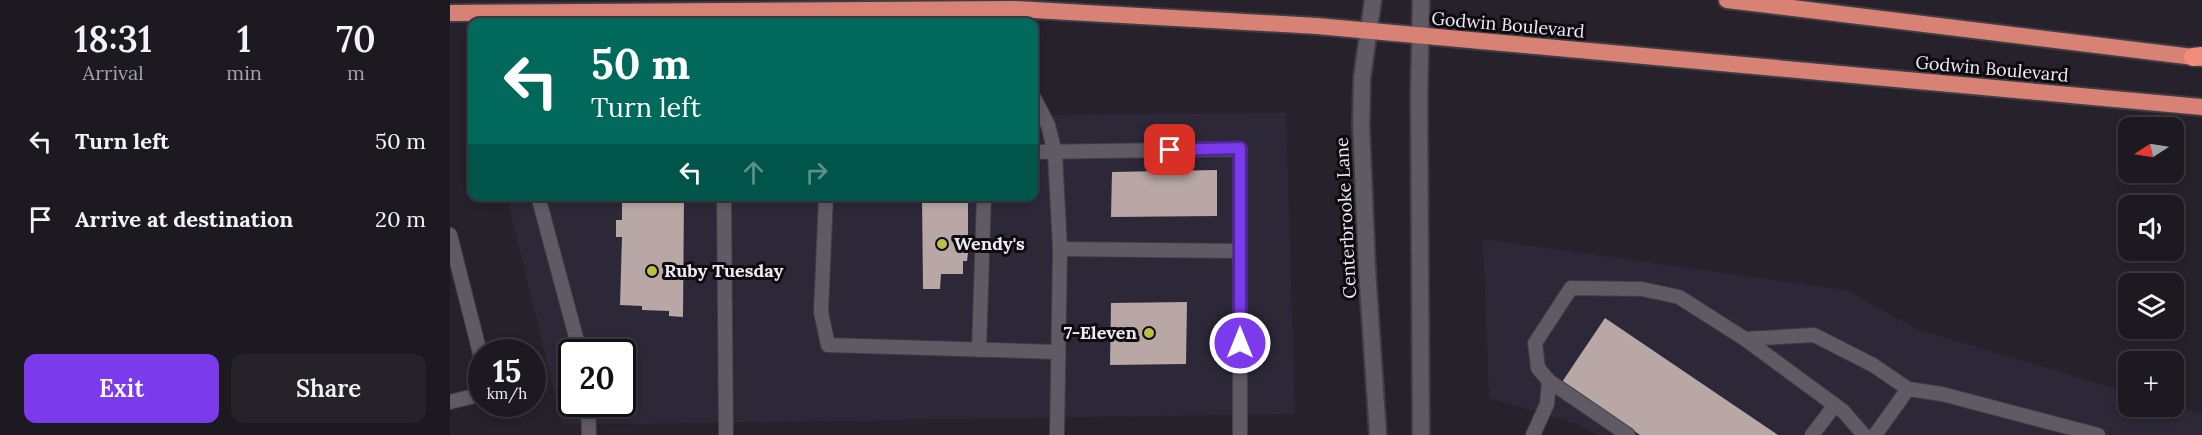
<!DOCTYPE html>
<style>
body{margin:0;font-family:Lora,serif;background:#252229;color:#f1f3f6;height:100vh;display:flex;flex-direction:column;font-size:22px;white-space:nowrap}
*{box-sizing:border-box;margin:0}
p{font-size:20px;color:#a0a0a5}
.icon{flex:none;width:33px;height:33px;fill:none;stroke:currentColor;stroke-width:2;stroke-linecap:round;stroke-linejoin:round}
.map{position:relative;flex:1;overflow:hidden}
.details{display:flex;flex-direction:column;background:#1c1920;width:450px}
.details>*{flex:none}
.banner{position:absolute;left:18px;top:18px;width:570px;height:183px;border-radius:12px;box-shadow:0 3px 9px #0003,0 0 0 2px #3a383e;background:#00695c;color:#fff;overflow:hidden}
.needle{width:39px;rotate:258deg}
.fabs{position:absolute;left:1668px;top:117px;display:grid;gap:12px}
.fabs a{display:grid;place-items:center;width:66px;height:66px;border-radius:12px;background:#1c1920;box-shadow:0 3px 9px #0003,0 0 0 2px #3a383e;font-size:30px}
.speed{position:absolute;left:18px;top:339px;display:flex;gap:12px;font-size:30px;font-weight:700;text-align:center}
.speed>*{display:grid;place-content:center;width:78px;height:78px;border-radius:50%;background:#1c1920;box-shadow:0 3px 9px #0003,0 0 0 2px #3a383e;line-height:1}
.speed small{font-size:15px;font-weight:400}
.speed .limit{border:3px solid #111;border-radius:9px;background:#fff;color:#111}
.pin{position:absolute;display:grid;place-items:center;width:51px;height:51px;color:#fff;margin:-26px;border-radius:12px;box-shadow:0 3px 9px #0006}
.me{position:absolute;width:66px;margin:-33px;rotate:0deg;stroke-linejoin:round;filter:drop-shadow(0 0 4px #0008)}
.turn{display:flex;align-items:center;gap:21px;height:126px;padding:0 24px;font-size:27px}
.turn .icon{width:78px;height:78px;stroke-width:2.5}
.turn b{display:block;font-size:42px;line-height:51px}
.lanes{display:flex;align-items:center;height:57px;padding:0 24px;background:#0003;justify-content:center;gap:30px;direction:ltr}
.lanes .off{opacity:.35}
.eta{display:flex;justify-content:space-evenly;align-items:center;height:102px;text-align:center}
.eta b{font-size:36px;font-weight:600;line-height:42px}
.action{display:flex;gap:12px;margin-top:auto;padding:12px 24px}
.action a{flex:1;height:69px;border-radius:12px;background:#7c3aed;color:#fff;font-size:24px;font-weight:600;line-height:69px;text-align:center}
.action a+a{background:#252229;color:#f1f3f6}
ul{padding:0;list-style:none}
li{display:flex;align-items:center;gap:18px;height:78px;padding:0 24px}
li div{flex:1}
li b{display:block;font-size:22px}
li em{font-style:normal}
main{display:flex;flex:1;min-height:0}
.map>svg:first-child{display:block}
</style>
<main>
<section class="details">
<div class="eta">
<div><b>18:31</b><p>Arrival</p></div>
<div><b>1</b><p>min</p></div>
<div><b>70</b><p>m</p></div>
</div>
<ul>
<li><svg class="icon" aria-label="left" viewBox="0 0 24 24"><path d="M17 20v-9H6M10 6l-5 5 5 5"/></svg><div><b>Turn left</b></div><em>50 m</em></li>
<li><svg class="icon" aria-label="arrive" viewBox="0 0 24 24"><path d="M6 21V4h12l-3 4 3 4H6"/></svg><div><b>Arrive at destination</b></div><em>20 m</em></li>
</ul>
<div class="action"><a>Exit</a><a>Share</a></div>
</section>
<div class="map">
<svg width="1752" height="435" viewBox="0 0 1752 435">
<rect width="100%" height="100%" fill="#26212a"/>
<!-- commercial -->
<g fill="#2c2838" fill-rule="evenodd">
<path d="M 836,113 L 845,414 L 112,425 L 57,197 L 584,196 L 584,115 ZM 122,352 L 172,352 L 172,404 L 122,404 Z"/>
<path d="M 1033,239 L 1396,290 L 1469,330 L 1678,392 L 1678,406 L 1724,405 L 1752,414 L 1752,435 L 1147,435 L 1128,424 L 1039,398 Z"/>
</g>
<!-- building -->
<g fill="#b8a7a5">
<path d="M 767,170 L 767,216 L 661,217 L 662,172 Z"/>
<path d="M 172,196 L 234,196 L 233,317 L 219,316 L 219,311 L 192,310 L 192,306 L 170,305 L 172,237 L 166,237 L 166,220 L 172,220 Z"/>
<path d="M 472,196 L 518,196 L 518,235 L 514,235 L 513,253 L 518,253 L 517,261 L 513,261 L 513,274 L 491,274 L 490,289 L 473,289 Z"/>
<path d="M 737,302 L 736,364 L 660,365 L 661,303 Z"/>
<path d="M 1155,318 L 1328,435 L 1190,435 L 1112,382 Z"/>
</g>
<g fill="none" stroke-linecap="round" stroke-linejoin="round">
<!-- service casing -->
<g stroke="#403c44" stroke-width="16">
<g id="service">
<path d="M 509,9 L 523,22"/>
<path d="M 584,98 L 598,125 L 605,153 L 610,249 L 607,435"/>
<path d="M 584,152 L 790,149 L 790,435"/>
<path d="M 88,196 L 130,352"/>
<path d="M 274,196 L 276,435"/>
<path d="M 376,196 L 371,312 L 378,345 L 607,352"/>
<path d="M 0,235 L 32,361"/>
<path d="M 610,249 L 789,251"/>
<path d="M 1295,339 L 1393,411 L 1414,435"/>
<path d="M 529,350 L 534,196"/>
<path d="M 0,402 L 32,394"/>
<path d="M 138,404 L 139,435"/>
<path d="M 1083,435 L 1097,404 L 1099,381"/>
<path d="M 1178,435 L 1099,381 L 1088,368 L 1085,343 L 1121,288 L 1192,289 L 1229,297 L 1295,339 L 1364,335 L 1423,365 L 1458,389 L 1492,394 L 1648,435"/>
<path d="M 1362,435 L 1385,405"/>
<path d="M 1425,435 L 1458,389"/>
</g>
</g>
<!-- minor casing -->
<g stroke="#403c44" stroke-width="20">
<g id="minor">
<path d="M 923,0 L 912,78 L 911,125 L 917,269 L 928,435"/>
<path d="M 971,435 L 969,95 L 971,0"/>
</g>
</g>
<!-- trunk casing -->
<g stroke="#403c44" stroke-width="20">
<g id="trunk">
<path d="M 1277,0 L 1752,58"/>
<path d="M 0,13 L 565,9 L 867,26 L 1752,107"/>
</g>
</g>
<!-- motorway casing -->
<g stroke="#403c44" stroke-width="21">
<path id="motorway" d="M 1743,57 L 1752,56"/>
</g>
<!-- service -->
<use href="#service" stroke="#605a65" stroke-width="14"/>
<!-- minor -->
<use href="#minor" stroke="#605a65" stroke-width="16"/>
<!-- trunk -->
<use href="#trunk" stroke="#d78275" stroke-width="16"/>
<!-- motorway -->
<use href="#motorway" stroke="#f58c79" stroke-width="18"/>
</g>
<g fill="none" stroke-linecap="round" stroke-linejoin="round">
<!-- route casing -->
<g stroke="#51269a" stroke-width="15">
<path id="route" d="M 720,150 L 790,148 L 790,343"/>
</g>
<!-- route -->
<use href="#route" stroke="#7c3aed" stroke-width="10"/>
</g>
<!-- markers -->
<g fill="#bac045" stroke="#0e0b10" stroke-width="2">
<circle cx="492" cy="244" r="6"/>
<circle cx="202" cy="271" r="6"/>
<circle cx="699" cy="333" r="6"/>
</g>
<g text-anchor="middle" stroke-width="6" stroke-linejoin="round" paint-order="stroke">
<!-- street labels -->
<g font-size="18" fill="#f0ecf3" stroke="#0e0b10">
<text transform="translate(1058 25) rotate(5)" y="6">Godwin Boulevard</text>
<text transform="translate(1542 69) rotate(5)" y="6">Godwin Boulevard</text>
<text transform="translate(896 218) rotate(-93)" y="6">Centerbrooke Lane</text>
</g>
<!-- poi labels -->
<g font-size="18" font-weight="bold" fill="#f0ecf3" stroke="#0e0b10" text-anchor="start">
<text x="504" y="250">Wendy's</text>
<text x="214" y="277">Ruby Tuesday</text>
<text x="687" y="339" text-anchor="end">7-Eleven</text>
</g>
</g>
</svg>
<div class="fabs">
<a><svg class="needle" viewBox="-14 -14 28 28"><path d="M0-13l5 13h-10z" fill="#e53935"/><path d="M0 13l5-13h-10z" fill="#a0a0a5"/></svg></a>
<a><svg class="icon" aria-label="sound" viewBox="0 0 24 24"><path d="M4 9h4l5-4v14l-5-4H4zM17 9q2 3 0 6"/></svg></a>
<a><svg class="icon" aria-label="layers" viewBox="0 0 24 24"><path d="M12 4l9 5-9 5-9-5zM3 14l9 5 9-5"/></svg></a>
<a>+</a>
</div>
<div class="speed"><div>15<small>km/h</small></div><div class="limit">20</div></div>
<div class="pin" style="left:720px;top:150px;background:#d93025"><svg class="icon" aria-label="arrive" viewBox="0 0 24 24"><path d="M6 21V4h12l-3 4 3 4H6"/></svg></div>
<svg class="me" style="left:790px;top:343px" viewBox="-20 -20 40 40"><circle r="17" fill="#7c3aed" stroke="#fff" stroke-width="3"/><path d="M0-11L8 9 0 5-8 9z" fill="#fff"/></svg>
<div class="banner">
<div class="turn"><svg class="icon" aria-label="left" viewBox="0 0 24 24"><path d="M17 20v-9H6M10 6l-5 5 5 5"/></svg><div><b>50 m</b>Turn left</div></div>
<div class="lanes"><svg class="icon" aria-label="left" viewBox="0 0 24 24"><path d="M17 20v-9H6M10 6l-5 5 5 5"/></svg><svg class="icon off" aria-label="ahead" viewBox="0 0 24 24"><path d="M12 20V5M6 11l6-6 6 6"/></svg><svg class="icon off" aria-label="right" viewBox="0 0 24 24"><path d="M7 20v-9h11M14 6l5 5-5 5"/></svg></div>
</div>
</div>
</main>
